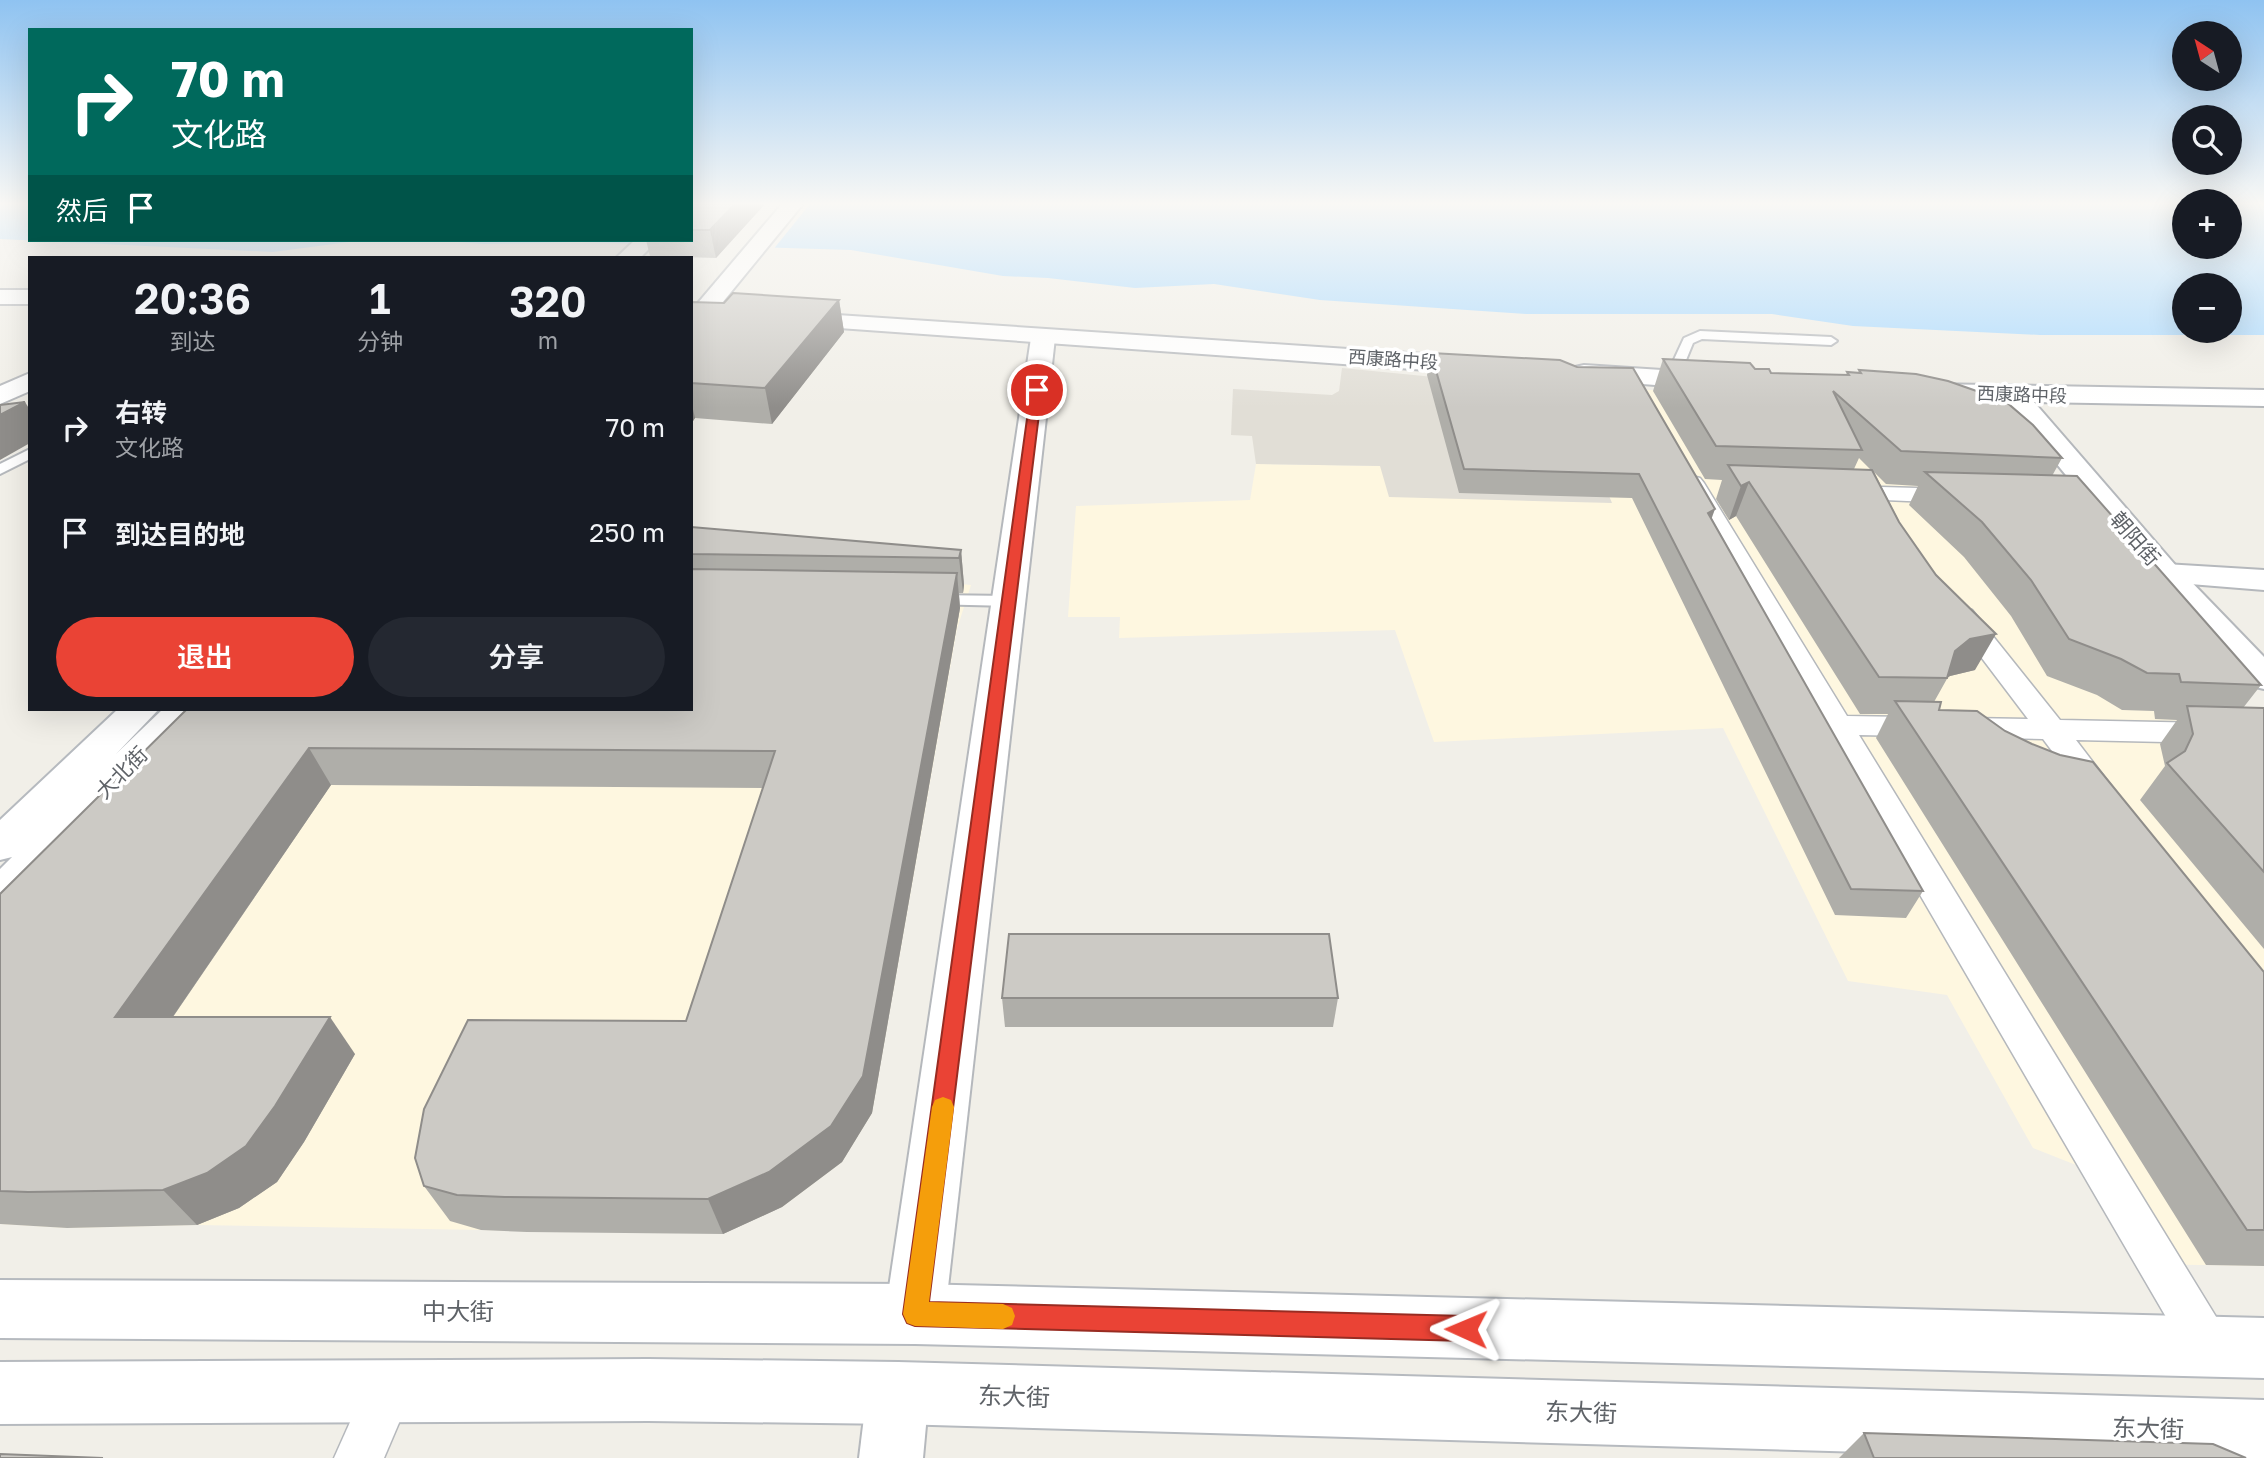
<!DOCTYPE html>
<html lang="zh">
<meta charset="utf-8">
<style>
body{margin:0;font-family:"Golos Text","Noto Sans SC",sans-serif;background:#242831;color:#f1f3f6;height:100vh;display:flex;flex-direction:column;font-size:26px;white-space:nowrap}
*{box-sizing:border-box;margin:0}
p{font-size:23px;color:#9ea1a6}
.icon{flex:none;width:38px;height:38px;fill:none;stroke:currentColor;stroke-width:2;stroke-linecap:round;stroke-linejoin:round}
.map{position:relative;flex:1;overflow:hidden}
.side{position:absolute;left:28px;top:256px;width:665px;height:455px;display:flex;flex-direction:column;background:#171b24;border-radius:0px;box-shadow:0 7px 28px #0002}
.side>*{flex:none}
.guide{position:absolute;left:28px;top:28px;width:665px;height:214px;border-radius:0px;box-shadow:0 7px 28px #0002;background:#00695c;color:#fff;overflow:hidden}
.needle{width:46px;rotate:324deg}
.controls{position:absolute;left:2172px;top:21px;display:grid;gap:14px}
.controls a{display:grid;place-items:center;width:70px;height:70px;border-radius:50%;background:#171b24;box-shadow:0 7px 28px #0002;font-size:35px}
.pin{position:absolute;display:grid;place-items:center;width:60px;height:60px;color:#fff;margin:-30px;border:4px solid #fff;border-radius:50%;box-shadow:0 2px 7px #0007}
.me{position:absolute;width:77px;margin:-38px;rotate:271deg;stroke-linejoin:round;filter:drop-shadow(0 0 5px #0008)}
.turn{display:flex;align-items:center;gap:24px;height:147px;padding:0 28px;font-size:32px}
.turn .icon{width:91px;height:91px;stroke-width:2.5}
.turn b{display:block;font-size:49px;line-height:60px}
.then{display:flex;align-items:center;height:66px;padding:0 28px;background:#0003;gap:14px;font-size:26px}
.eta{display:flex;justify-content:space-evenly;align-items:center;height:119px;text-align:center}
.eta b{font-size:42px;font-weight:600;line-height:49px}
.action{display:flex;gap:14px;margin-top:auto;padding:14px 28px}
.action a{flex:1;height:80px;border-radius:42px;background:#ea4335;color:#fff;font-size:28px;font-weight:600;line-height:80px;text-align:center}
.action a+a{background:#242831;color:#f1f3f6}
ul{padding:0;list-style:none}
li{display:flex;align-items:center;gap:21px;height:105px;padding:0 28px}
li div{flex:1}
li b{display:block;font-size:26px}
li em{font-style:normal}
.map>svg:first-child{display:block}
</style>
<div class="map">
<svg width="2264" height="1458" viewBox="0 0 2264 1458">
<rect width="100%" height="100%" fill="#f1efe8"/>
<!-- commercial -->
<g fill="#fef7e0">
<path d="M 1566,390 L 1656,390 L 1846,401 L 2264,754 L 2264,1266 L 2138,1264 L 2076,1165 L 2033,1148 L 1947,995 L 1848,981 L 1723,728 L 1434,742 L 1395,630 L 1119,638 L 1120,617 L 1068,617 L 1076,506 L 1250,500 L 1256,464 L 1380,466 L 1611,503 Z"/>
<path d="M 691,559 L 971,585 L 957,629 L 872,1113 L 842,1162 L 782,1207 L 599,1232 L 197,1225 L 67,1228 L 0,1224 L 0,963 L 236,709 L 691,709 Z"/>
</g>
<!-- education -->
<path fill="#e1ded6" d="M 1342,368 L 1566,390 L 1612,503 L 1389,497 L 1380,466 L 1256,464 L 1252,436 L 1231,435 L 1233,389 L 1332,395 L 1339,391 Z"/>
<!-- water -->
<g fill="#aadaff" fill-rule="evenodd">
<path d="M 0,204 L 30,204 L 30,240 L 364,240 L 273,252 L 0,239 Z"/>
<path d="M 691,204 L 2184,204 L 2184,247 L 2230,247 L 2230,204 L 2264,204 L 2264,335 L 2040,335 L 1853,326 L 1772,314 L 1526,314 L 1320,300 L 1214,284 L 1135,288 L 1048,278 L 1003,276 L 851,250 L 582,242 L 484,244 L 431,240 L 691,240 ZM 2184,285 L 2230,285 L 2230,331 L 2184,331 Z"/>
</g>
<!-- pier -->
<path fill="#f1efe8" d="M 691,204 L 810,204 L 772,251 L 626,247 L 633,240 L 691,240 Z"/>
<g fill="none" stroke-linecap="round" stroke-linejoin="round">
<!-- service casing -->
<g stroke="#b5b8bc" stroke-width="4">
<g id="service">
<path d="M 1700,331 L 1831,337 L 1837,341 L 1831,345 L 1702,339 L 1693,343 L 1677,382 L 1667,382 L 1665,379 L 1684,338 Z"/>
<path d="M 30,449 L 30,459 L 0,474 L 0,464 Z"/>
<path d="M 934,595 L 1010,596 L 1018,601 L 1010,606 L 928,604 L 926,600 Z"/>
</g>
</g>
<!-- pedestrian casing -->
<g stroke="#b5b8bc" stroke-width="3">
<g id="pedestrian">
<path d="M 1692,476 L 1700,478 L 1704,483 L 1847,716 L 2028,719 L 1950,616 L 1954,610 L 1963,608 L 1972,610 L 2060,720 L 2210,723 L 2221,726 L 2225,733 L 2221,740 L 2210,743 L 2076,740 L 2112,787 L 2107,795 L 2096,798 L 2085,795 L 2043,739 L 1859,735 L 2226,1333 L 2233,1349 L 2226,1365 L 2210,1372 L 2194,1365 L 1680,483 L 1684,478 Z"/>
<path d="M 1846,486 L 1953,489 L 1961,491 L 1965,496 L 1961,501 L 1953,503 L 1838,498 L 1834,493 L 1838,488 Z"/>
<path d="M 389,1366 L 406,1373 L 413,1390 L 384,1458 L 334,1458 L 372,1373 Z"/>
</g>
</g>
<!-- minor casing -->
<g stroke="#b5b8bc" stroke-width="4">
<g id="minor">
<rect x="0" y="290" width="30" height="14"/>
<path d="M 1043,331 L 1052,333 L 1055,338 L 945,1314 L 936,1335 L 915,1344 L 894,1335 L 885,1314 L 1031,338 L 1034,333 Z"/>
<path d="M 30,373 L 30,391 L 0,404 L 0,386 Z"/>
<path d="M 2165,564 L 2264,570 L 2264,590 L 2153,581 L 2148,574 L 2153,567 Z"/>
<path d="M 898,1362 L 920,1371 L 929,1393 L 923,1458 L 859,1458 L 867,1393 L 876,1371 Z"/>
</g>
</g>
<!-- tertiary casing -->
<g stroke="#b5b8bc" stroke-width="4">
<g id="tertiary">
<path d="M 792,312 L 1482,358 L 1491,361 L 1495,366 L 1491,371 L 1482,374 L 783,324 L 780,319 L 783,314 Z"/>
<path d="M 1584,365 L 1709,373 L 1718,375 L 1722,381 L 1718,387 L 1709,389 L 1575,379 L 1571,373 L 1575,367 Z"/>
<path d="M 1930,384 L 2264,390 L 2264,406 L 2034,402 L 2177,567 L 2264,657 L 2264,689 L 2251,686 L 2153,581 L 2005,401 L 1921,398 L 1917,392 L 1921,386 Z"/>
</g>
</g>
<!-- secondary casing -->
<g stroke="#b6babf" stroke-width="4">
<g id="secondary">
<path d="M 782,204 L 803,204 L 713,314 L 691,321 L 691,306 L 697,304 Z"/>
<path d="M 635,240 L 658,240 L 641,257 L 617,257 Z"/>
<path d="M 118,709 L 159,709 L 116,754 L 163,709 L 204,709 L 16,908 L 0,913 L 0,869 L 12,857 L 0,860 L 0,820 Z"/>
<path d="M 0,1280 L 915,1284 L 2264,1318 L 2264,1378 L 915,1344 L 0,1338 Z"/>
<path d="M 648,1359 L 898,1362 L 2264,1400 L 2264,1458 L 2070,1458 L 898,1424 L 648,1421 L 0,1424 L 0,1362 Z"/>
</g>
</g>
<!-- service -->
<use href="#service" fill="#fff" fill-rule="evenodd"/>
<!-- pedestrian -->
<use href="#pedestrian" fill="#fff" fill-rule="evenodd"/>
<!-- minor -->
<use href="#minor" fill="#fff" fill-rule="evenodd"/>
<!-- tertiary -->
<use href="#tertiary" fill="#fff" fill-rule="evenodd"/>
<!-- secondary -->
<use href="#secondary" fill="#fff" fill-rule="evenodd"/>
</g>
<!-- wall -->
<g fill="#afaea9" fill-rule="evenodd">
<path d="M 691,204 L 765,204 L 716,258 L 650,256 L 646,240 L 691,240 Z"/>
<path d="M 839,300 L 844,332 L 772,424 L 695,418 L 691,424 L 691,302 L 724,303 Z"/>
<path d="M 1431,353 L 1560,360 L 1712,519 L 1923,891 L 1906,918 L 1835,915 L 1632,498 L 1459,493 L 1427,375 Z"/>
<path d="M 1663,359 L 1755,369 L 1771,373 L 1846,375 L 1847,372 L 1858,373 L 1859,370 L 2062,458 L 2052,476 L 2261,685 L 2243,708 L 2264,708 L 2264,949 L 2140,800 L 2165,766 L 2160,744 L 2177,720 L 2155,719 L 2154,711 L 2122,710 L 2097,695 L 2047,676 L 2011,616 L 1964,557 L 1909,505 L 1918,486 L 1886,484 L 1874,472 L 1975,670 L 1950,676 L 1948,677 L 1934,702 L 1939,710 L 2264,972 L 2264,1266 L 2206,1265 L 1876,738 L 1888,714 L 1860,714 L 1736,516 L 1729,520 L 1716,499 L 1722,480 L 1705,479 L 1653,391 ZM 1859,458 L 1871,470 L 1854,469 Z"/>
<path d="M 691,527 L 961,550 L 964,585 L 963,593 L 959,593 L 960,608 L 872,1113 L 842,1162 L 782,1207 L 723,1234 L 527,1232 L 481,1230 L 450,1221 L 424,1186 L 686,1021 L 763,788 L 331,785 L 173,1017 L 355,1054 L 304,1142 L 277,1182 L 239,1208 L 197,1225 L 67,1228 L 0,1224 L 0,894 L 187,709 L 691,709 Z"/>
<path d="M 1002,998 L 1338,998 L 1333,1027 L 1005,1027 Z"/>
<path d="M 1864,1433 L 2246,1458 L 1839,1458 Z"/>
</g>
<!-- shaded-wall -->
<g fill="#8f8d8a">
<path d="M 735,204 L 765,204 L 716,258 L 710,230 Z"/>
<path d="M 839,300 L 844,332 L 772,424 L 765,388 Z"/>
<path d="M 691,401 L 695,418 L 691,424 Z"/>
<path d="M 25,402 L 30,410 L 30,443 L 0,460 L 0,415 Z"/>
<path d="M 1749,482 L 1736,516 L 1729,520 L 1741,486 Z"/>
<path d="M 1715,509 L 1706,534 L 1708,513 Z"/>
<path d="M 961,550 L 964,585 L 963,593 L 959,558 Z"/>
<path d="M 957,573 L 960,608 L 872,1113 L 842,1162 L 782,1207 L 723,1234 L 708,1199 Z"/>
<path d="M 1996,634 L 1975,670 L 1950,676 L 1947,678 L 1955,651 L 1970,639 Z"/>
<path d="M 309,748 L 331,785 L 148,1053 L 115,1017 Z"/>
<path d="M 330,1017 L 355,1054 L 304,1142 L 277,1182 L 239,1208 L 197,1225 L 163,1190 Z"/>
</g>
<!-- building -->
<g fill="#cccac5" stroke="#8f8d8a" stroke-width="2">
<path d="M 691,204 L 735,204 L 710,230 L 691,230 Z"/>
<path d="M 733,293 L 839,300 L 765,388 L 691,383 L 691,302 L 724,303 Z"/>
<path d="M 1431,353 L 1560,360 L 1577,367 L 1633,368 L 1715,509 L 1708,513 L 1923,891 L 1851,889 L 1639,474 L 1464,469 Z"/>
<path d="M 1663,359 L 1750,363 L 1755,369 L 1769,369 L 1771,373 L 1849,375 L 1847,372 L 1861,373 L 1859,370 L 1916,374 L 1948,381 L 2005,401 L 2033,425 L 2062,458 L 1901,451 L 1833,391 L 1862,450 L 1716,446 Z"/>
<path d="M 25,402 L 0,415 L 0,405 Z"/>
<path d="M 1728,465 L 1872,470 L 1899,522 L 1936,575 L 1996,634 L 1970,639 L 1955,651 L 1947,678 L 1879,677 L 1749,482 L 1741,486 Z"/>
<path d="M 1925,472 L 2077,476 L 2261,685 L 2181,682 L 2179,674 L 2147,673 L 2121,659 L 2069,639 L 2031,580 L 1982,522 Z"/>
<path d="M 691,527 L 961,550 L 959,558 L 691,554 Z"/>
<path d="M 691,569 L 957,573 L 863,1076 L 831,1126 L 769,1172 L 708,1199 L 505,1197 L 457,1195 L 424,1186 L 415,1158 L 424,1109 L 468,1020 L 686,1021 L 775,751 L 309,748 L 115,1017 L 330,1017 L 275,1106 L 246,1146 L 207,1173 L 163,1190 L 28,1192 L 0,1191 L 0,894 L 187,709 L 691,709 Z"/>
<path d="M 1895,701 L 1941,702 L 1939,710 L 1977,711 L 2005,731 L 2032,744 L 2060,755 L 2093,762 L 2264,972 L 2264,1230 L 2247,1230 Z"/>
<path d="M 2187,706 L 2264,708 L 2264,872 L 2167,763 L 2185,751 L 2193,734 Z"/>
<path d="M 1009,934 L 1329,934 L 1338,998 L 1002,998 Z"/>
<path d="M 1864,1433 L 2213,1444 L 2246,1458 L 1874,1458 Z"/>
<path d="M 0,1454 L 103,1458 L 0,1458 Z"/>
</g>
<!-- sky -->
<linearGradient id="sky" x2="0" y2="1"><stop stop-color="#8fc3f1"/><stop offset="0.5" stop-color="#f9f8f5"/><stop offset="1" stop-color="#f9f8f5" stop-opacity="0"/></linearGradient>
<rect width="2264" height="408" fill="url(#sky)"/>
<!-- route -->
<path fill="#ea4335" stroke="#982c22" stroke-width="2" d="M 1037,387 L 1042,390 L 929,1302 L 1466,1316 L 1475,1320 L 1479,1329 L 1475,1337 L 1466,1341 L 915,1326 L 907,1323 L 903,1314 L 1031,390 Z"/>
<!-- slow -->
<path fill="#f59e0b" d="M 943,1097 L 951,1100 L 954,1107 L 929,1302 L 1003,1304 L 1012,1308 L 1015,1316 L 1012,1325 L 1003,1329 L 915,1326 L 907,1323 L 903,1314 L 932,1107 L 935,1100 Z"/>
<g text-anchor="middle" stroke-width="7" stroke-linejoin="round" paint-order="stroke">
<!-- far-street labels -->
<g font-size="18" fill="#5f6368" stroke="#fff">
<text transform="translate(1393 360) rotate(4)" y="6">西康路中段</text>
<text transform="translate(2022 395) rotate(2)" y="6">西康路中段</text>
</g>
<!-- street labels -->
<g font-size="21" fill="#5f6368" stroke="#fff">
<text transform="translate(2135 539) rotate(49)" y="7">朝阳街</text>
<text transform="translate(122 773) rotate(-45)" y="7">大北街</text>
</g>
<!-- near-street labels -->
<g font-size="24" fill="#5f6368" stroke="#fff">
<text x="458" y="1320">中大街</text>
<text transform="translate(1014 1397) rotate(2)" y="8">东大街</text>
<text transform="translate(1581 1413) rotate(2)" y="8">东大街</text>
<text transform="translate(2148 1429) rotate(2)" y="8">东大街</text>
</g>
</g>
</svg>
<div class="controls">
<a><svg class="needle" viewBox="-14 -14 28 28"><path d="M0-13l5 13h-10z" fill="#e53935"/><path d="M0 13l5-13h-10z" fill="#9ea1a6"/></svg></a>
<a><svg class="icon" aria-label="search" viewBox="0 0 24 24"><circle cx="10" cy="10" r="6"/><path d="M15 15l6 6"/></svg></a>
<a>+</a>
<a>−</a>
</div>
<div class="pin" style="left:1037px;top:390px;background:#d93025"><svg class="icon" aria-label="arrive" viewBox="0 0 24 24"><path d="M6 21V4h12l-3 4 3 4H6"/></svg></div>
<svg class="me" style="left:1466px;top:1329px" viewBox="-20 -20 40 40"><path d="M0-17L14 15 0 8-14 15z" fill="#ea4335" stroke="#fff" stroke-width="4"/></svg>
<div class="guide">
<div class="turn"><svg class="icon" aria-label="right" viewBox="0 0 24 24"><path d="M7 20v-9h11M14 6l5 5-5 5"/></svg><div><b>70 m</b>文化路</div></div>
<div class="then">然后<svg class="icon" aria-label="arrive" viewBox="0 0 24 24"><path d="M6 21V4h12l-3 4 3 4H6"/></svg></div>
</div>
<section class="side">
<div class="eta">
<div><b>20:36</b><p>到达</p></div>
<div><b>1</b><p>分钟</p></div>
<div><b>320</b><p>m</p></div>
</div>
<ul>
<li><svg class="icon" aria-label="right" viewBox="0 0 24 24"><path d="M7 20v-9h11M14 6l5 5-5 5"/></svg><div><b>右转</b><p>文化路</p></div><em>70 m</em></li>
<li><svg class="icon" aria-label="arrive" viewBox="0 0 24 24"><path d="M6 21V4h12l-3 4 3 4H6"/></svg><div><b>到达目的地</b></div><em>250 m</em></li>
</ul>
<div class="action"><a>退出</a><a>分享</a></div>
</section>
</div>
